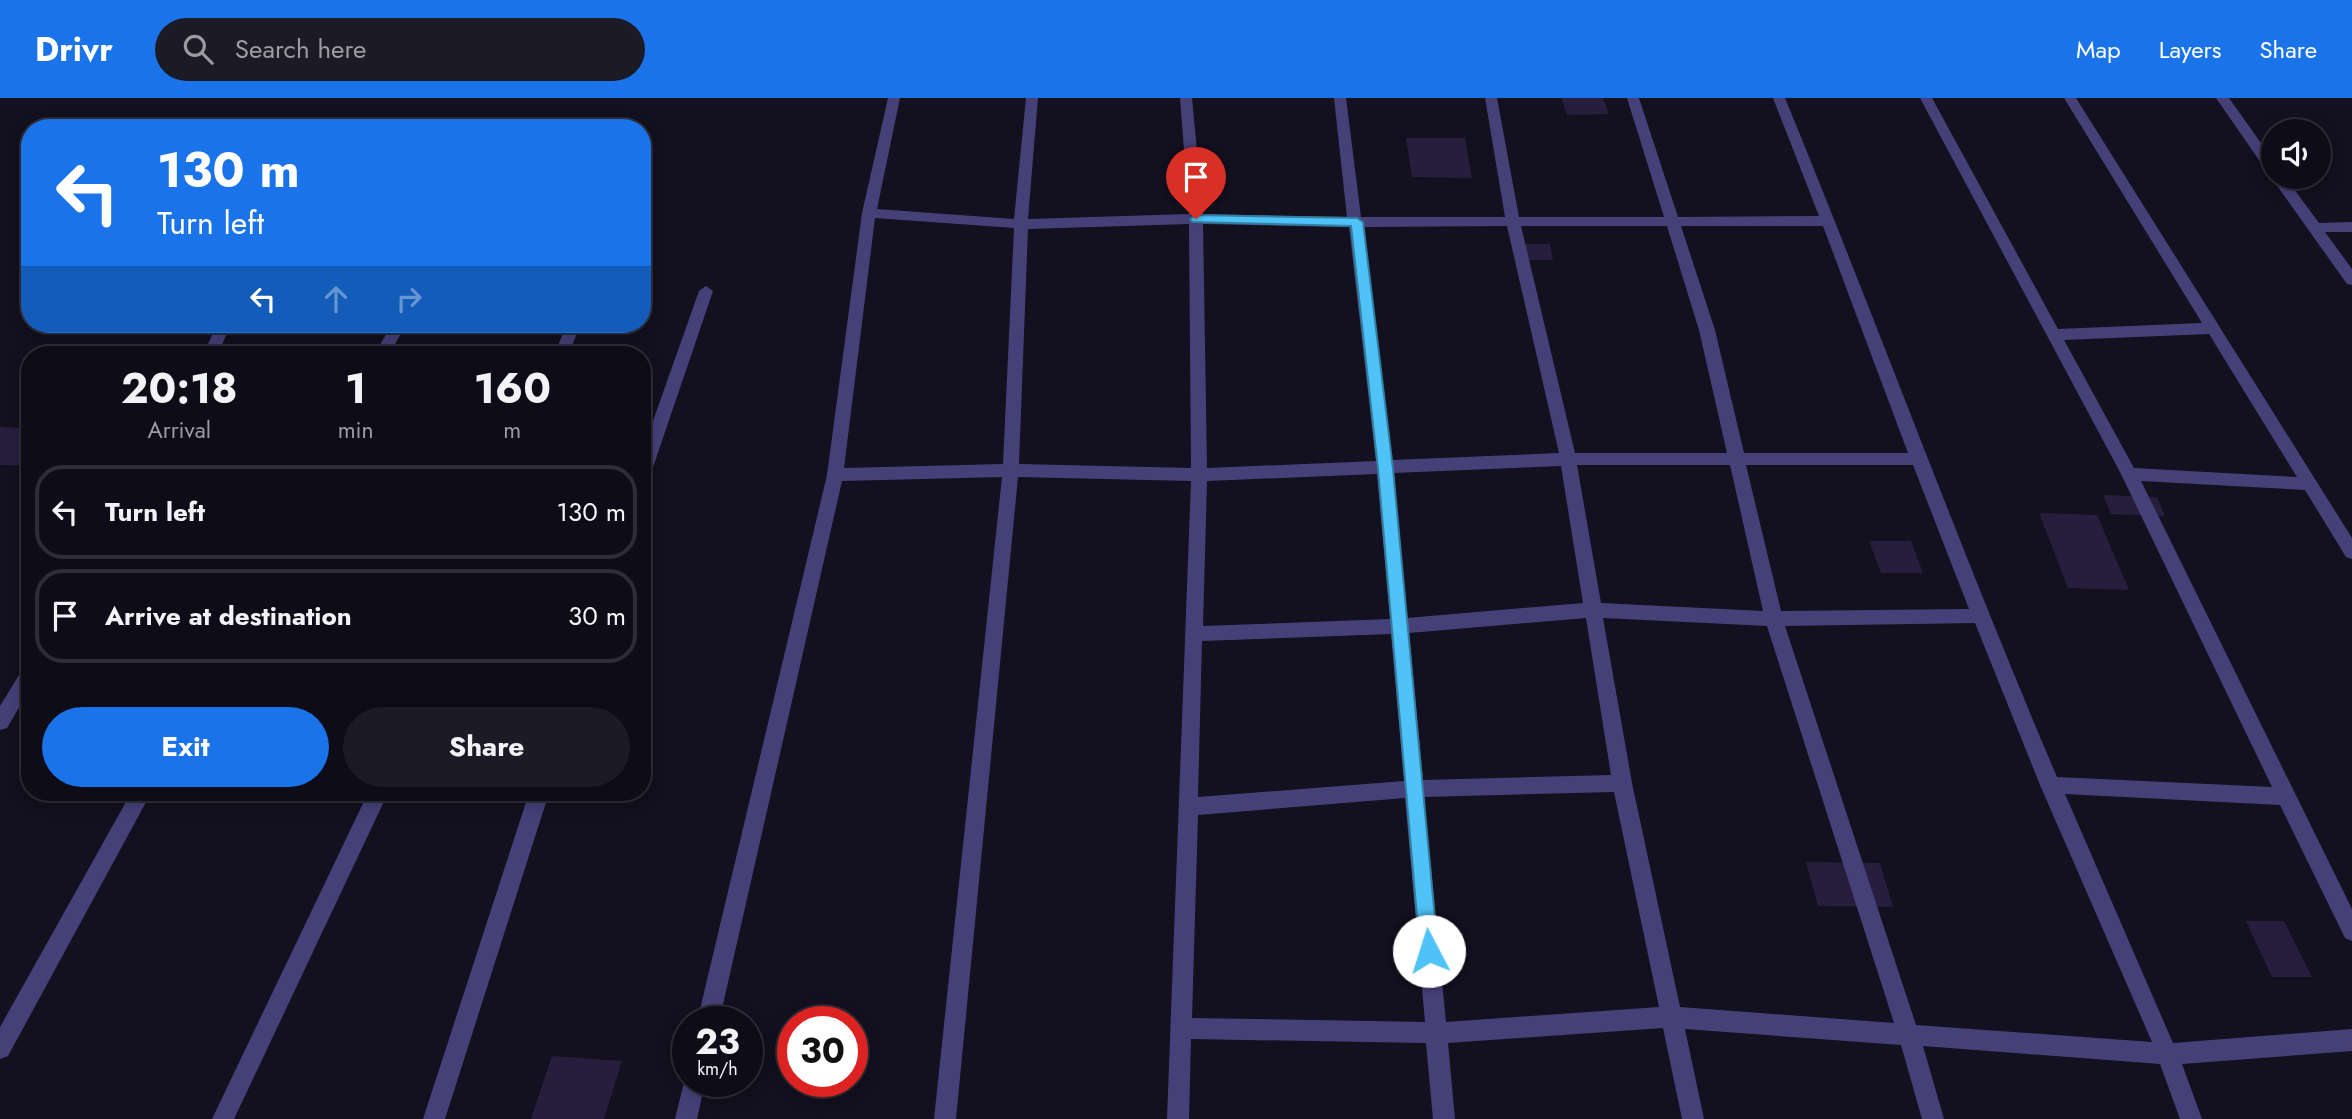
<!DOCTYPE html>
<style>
body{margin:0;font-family:Jost,sans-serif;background:#1c1a24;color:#f1f3f6;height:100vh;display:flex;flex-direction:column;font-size:26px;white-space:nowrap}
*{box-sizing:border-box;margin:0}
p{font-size:23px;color:#9b9ba1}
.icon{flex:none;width:38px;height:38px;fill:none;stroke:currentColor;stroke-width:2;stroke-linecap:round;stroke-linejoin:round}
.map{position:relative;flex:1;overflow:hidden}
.side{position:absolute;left:21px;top:248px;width:630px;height:455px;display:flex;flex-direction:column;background:#0e0c17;border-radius:28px;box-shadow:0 4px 18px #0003,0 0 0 2px #2e2c36}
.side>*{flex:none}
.guide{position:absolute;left:21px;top:21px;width:630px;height:214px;border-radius:28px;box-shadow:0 4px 18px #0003,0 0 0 2px #2e2c36;background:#1a73e8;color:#fff;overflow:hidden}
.tools{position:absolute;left:2261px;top:21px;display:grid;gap:14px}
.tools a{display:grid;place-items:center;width:70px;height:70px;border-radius:50%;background:#0e0c17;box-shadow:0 4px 18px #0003,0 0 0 2px #2e2c36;font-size:35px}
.speed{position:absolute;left:672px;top:908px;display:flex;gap:14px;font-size:35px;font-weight:700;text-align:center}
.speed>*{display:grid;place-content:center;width:91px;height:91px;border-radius:50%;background:#0e0c17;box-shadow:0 4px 18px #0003,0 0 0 2px #2e2c36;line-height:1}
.speed small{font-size:18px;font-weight:400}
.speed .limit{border:10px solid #d22;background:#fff;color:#111}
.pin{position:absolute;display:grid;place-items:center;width:60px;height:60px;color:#fff;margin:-72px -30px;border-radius:50% 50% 50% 0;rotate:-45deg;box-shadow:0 0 7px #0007}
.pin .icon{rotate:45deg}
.me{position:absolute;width:77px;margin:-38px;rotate:355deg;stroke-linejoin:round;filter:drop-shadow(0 0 5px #0008)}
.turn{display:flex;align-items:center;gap:24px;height:147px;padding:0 21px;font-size:32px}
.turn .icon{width:91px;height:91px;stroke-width:2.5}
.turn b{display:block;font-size:49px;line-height:60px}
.lanes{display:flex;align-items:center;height:66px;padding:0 21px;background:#0003;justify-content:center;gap:35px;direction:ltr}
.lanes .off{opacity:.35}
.eta{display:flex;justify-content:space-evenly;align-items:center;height:119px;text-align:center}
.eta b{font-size:42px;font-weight:700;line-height:49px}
.action{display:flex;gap:14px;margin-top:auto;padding:14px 21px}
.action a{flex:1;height:80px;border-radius:42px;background:#1a73e8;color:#fff;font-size:28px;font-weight:700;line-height:80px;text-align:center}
.action a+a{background:#1c1a24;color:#f1f3f6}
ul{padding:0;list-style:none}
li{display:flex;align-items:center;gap:21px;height:94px;margin:0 14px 10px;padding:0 7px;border:4px solid #2e2c36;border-radius:28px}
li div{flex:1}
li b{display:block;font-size:26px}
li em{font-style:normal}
header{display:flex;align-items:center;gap:42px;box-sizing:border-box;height:98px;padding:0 35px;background:#1a73e8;color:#fff}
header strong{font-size:33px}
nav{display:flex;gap:38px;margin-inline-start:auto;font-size:24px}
.search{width:490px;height:63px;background:#1c1a24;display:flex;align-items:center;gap:18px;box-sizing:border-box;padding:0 24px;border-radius:38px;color:#9b9ba1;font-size:26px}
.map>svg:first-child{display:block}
</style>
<header>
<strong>Drivr</strong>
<div class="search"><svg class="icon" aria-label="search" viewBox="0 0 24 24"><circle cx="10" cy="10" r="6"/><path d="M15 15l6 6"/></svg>Search here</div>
<nav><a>Map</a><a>Layers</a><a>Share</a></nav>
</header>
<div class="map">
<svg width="2352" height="1021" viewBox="0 0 2352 1021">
<rect width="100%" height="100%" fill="#13101f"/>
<!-- building -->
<g fill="#271e3e">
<path d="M 1561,0 L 1603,0 L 1609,16 L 1567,17 Z"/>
<path d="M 1406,40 L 1465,40 L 1472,80 L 1412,79 Z"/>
<path d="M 1514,146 L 1550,146 L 1553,162 L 1517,162 Z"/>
<path d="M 0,329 L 30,330 L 30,368 L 0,367 Z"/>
<path d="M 2103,397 L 2157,399 L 2165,418 L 2111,416 Z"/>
<path d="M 2039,415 L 2097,417 L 2129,492 L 2068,490 Z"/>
<path d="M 1869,443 L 1911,443 L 1923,475 L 1881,475 Z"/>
<path d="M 1806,764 L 1880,765 L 1893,809 L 1818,808 Z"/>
<path d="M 2246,823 L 2284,823 L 2312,879 L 2272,879 Z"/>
<path d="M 552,958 L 622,963 L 604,1021 L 531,1021 Z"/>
</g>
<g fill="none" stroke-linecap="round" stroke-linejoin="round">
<!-- minor -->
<g fill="#464079" fill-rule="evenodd">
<path d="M 888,0 L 900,0 L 877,111 L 1014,121 L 1026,0 L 1038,0 L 1028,121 L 1189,116 L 1180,0 L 1192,0 L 1203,116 L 1347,119 L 1334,0 L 1346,0 L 1361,119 L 1505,119 L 1485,0 L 1497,0 L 1519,119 L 1664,119 L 1627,0 L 1639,0 L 1678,119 L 1819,118 L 1773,0 L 1785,0 C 1877,224 1961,454 2057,679 L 2272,689 L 2121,376 L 1920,0 L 1932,0 L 2058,231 L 2202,225 L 2064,0 L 2076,0 L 2352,440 L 2352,461 L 2346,459 L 2305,392 L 2141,383 L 2352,811 L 2352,843 L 2345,840 L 2280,707 L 2065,696 L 2173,945 L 2352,931 L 2352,953 L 2182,966 L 2202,1021 L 2180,1021 L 2160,966 L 1923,948 L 1944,1021 L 1922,1021 L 1901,947 L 1685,931 L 1704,1021 L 1682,1021 L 1663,930 L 1448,945 L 1455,1021 L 1433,1021 L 1426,945 L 1191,941 L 1189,1021 L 1167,1021 L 1191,383 L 1018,379 L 956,1021 L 934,1021 L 1002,379 L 842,383 L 719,924 L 697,924 L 827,377 L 862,115 ZM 875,120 L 1014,130 L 1003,366 L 844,370 ZM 1189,126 L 1191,370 L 1019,366 L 1028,131 ZM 1203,126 L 1349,129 L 1376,363 L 1207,370 ZM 1507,128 L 1559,355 L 1392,362 L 1363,129 ZM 1521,128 L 1667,128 L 1699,232 L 1727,355 L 1575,355 ZM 1681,128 L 1823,128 L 1908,355 L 1744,355 L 1715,232 ZM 2209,236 L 2297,379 L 2134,370 L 2064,242 ZM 1577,367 L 1730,367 L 1763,513 L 1601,505 ZM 1746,367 L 1913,367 L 1969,511 L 1781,513 ZM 1561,368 L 1583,505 L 1407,520 L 1394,375 ZM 1377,376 L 1390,521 L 1203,528 L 1207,383 ZM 1586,520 L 1611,677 L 1423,682 L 1409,535 ZM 1603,520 L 1767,528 L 1894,925 L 1680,909 L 1632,685 ZM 1975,525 L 2040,687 L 2152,944 L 1916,927 L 1785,528 ZM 1391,536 L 1404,683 L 1198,699 L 1202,543 ZM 1614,694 L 1659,909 L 1446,924 L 1424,699 ZM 1405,700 L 1425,924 L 1192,920 L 1198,717 Z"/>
<path d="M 2216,0 L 2229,0 L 2273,62 L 2273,79 L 2285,79 L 2319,125 L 2352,124 L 2352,134 L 2325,134 L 2352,171 L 2352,187 L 2347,186 L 2273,82 L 2273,76 L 2268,75 Z"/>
<path d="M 706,188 L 713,193 L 650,378 L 642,384 L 642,354 L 699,193 Z"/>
<path d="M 217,226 L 231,227 L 217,257 L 203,257 Z"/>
<path d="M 392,226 L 406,226 L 389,257 L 374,257 Z"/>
<path d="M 567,226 L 581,226 L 568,257 L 554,257 Z"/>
<path d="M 30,567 L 30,591 L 7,630 L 0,632 L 0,608 L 24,569 Z"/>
<path d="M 131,695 L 151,695 L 8,958 L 0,961 L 0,929 Z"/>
<path d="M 368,695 L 388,695 L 234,1021 L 212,1021 Z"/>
<path d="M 529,695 L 549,695 L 445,1021 L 423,1021 Z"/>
<path d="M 686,976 L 688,984 L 705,984 L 697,1021 L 675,1021 Z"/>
</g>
</g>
<!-- route -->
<path fill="#4fc3f7" stroke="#337fa1" stroke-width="2" d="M 1196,117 L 1357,120 L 1363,124 L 1393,371 L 1438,853 L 1436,860 L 1429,863 L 1422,860 L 1420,853 L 1378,371 L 1351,128 L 1192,124 L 1190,121 Z"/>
</svg>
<div class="tools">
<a><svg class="icon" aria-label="sound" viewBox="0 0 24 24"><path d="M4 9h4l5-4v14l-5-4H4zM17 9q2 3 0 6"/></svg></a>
</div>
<div class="speed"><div>23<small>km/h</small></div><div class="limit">30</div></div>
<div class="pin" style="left:1196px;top:121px;background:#d93025"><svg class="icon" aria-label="arrive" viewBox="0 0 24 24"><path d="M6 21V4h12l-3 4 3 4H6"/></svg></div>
<svg class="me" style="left:1429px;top:853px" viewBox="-20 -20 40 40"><circle r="19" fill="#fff"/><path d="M0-13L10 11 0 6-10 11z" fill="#4fc3f7"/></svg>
<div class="guide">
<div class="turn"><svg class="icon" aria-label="left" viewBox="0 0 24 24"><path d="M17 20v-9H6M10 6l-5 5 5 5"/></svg><div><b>130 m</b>Turn left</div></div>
<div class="lanes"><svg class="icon" aria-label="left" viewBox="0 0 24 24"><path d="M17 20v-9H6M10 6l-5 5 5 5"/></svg><svg class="icon off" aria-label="ahead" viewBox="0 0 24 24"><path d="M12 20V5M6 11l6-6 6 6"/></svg><svg class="icon off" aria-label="right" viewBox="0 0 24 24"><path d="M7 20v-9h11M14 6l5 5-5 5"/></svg></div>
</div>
<section class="side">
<div class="eta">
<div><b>20:18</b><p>Arrival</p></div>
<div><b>1</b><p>min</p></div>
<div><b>160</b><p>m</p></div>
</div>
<ul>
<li><svg class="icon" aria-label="left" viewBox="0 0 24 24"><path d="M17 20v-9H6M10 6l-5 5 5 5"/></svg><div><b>Turn left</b></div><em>130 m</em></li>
<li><svg class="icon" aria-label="arrive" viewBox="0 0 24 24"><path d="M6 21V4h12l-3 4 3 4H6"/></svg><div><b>Arrive at destination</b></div><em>30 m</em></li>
</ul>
<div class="action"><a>Exit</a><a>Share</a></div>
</section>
</div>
